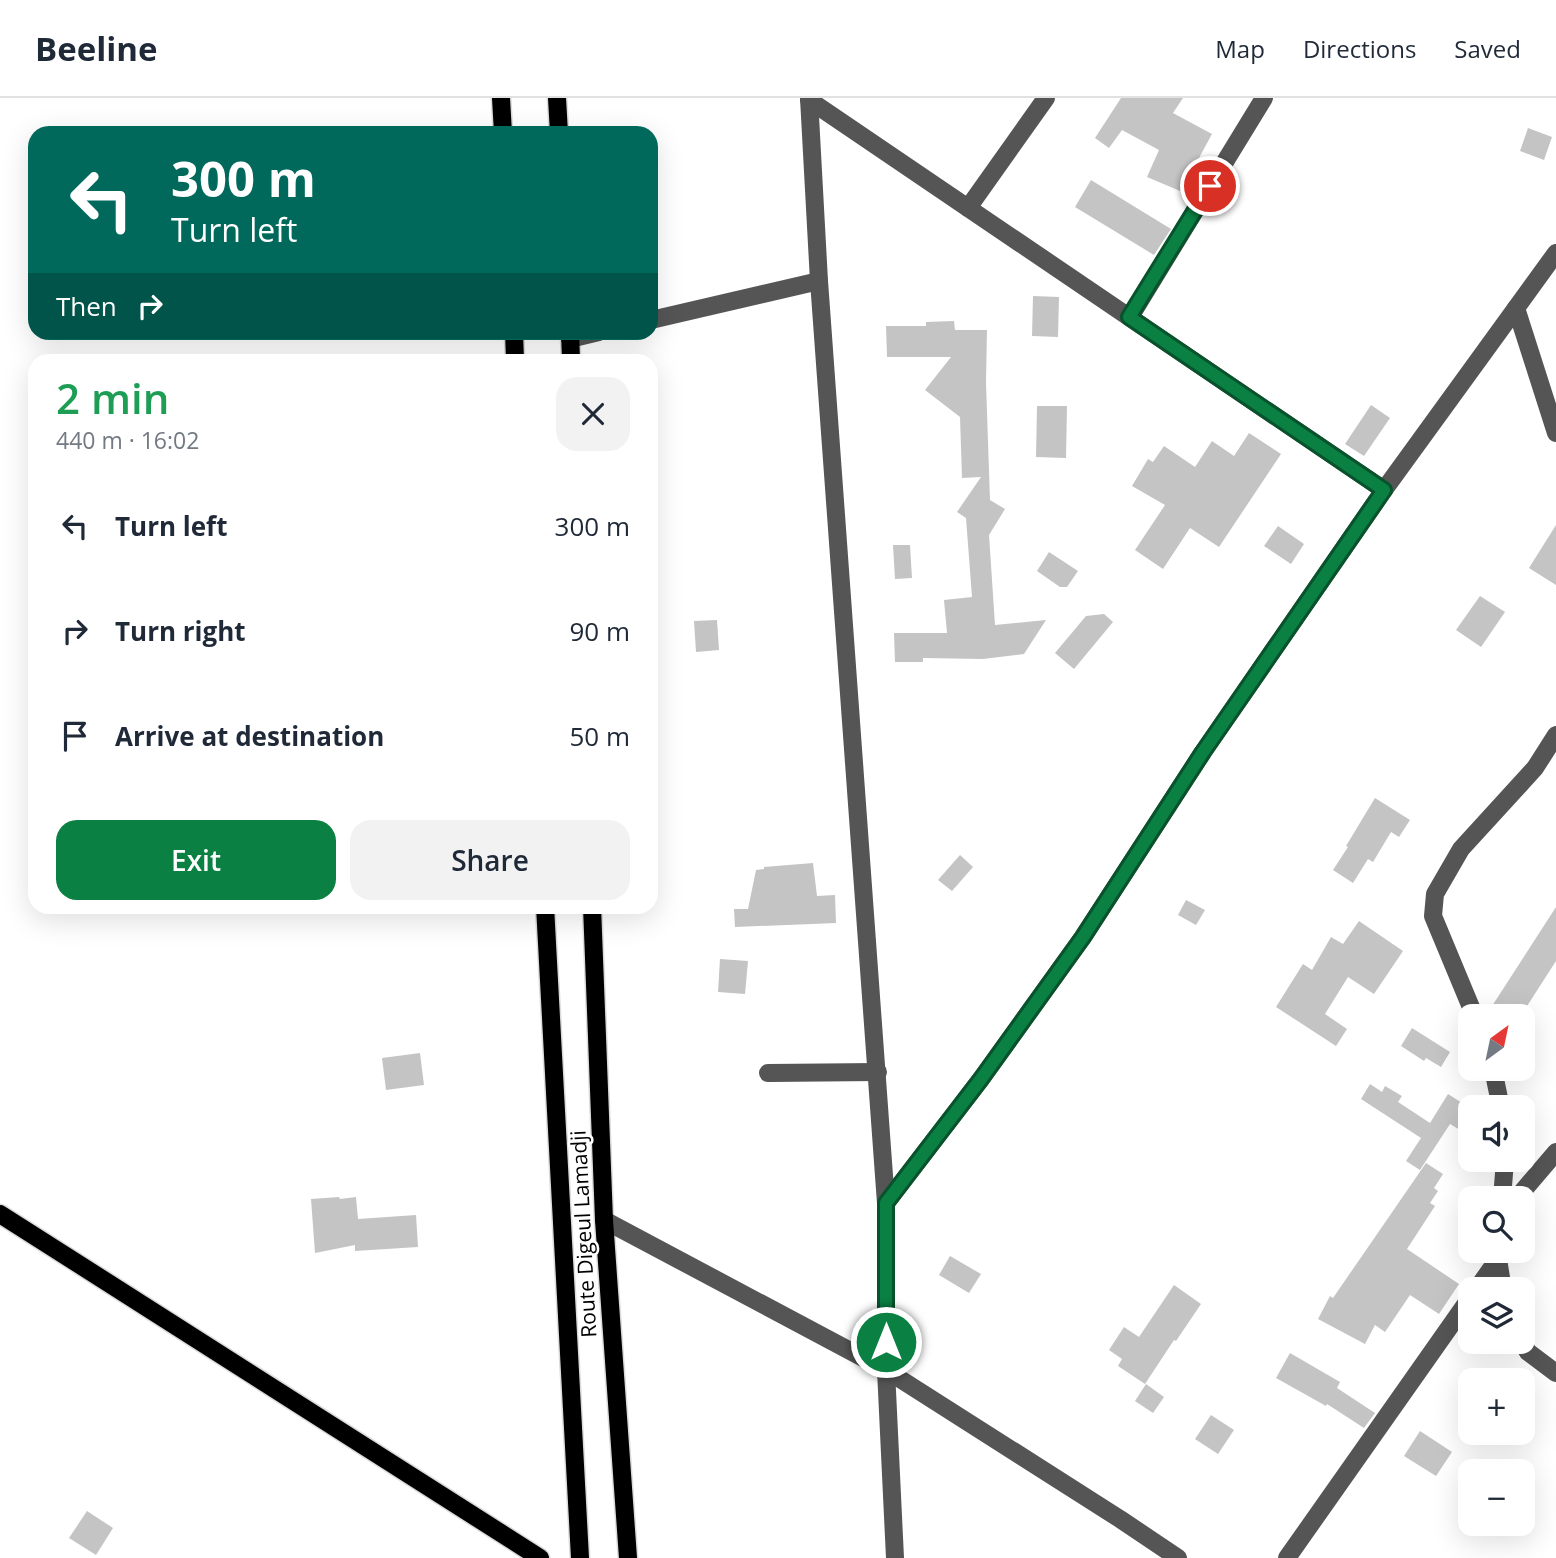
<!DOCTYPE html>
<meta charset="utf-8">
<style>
body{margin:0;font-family:"Open Sans",sans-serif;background:#f2f2f3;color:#1f2937;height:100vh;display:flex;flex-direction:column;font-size:26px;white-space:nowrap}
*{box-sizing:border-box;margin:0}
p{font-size:23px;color:#747a83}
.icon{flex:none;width:38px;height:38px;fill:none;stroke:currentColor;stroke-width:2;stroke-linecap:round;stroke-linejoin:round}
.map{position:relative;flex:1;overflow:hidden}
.drawer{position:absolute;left:28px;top:256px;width:630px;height:560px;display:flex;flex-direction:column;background:#fff;border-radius:21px;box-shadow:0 7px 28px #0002}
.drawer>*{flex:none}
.guide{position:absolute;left:28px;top:28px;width:630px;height:214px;border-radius:21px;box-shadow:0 7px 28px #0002;background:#00695c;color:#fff;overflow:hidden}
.needle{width:46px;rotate:33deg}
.buttons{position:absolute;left:1458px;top:906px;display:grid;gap:14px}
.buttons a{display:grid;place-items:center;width:77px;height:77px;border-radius:14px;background:#fff;box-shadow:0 7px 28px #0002;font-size:35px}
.pin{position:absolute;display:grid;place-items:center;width:60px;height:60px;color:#fff;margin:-30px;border:4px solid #fff;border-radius:50%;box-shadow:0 2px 7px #0007}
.me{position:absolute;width:77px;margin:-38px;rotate:0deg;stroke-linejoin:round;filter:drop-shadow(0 0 5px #0008)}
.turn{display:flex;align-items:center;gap:24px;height:147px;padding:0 28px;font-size:32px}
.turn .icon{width:91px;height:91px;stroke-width:2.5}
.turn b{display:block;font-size:49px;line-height:60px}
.then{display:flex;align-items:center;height:66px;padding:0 28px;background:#0003;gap:14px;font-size:26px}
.round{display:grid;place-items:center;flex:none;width:74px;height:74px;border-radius:21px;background:#f2f2f3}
.summary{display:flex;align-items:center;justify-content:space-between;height:119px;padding:0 28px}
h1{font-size:42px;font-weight:600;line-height:52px;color:#1e9e55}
.cta{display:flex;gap:14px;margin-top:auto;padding:14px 28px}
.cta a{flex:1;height:80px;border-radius:21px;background:#0b8043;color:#fff;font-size:28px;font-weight:600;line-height:80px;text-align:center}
.cta a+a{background:#f2f2f3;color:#1f2937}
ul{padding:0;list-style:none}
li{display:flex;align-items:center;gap:21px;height:105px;padding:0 28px}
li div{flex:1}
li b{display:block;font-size:26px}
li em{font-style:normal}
header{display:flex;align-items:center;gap:42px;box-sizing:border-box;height:98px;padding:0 35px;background:#fff;border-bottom:2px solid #e0e1e3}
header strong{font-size:33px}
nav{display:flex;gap:38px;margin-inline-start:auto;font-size:24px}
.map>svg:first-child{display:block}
</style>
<header>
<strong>Beeline</strong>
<nav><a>Map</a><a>Directions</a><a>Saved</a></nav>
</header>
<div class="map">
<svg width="1556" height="1460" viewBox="0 0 1556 1460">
<rect width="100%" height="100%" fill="#fff"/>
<!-- building -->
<g fill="#c4c4c4">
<path d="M 1121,0 L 1183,0 L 1173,15 L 1212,36 L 1193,71 L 1190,69 L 1180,93 L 1147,79 L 1159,52 L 1122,32 L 1109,50 L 1095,40 Z"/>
<path d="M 1528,30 L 1552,39 L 1544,62 L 1520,53 Z"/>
<path d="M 1091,82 L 1171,131 L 1154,157 L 1075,109 Z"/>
<path d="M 1033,198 L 1059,199 L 1058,239 L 1032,238 Z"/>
<path d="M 954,223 L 955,232 L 987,232 L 986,285 L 990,402 L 1005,411 L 989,437 L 995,527 L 1046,522 L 1024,556 L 983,561 L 923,560 L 923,564 L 895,564 L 894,535 L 947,535 L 944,502 L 972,499 L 966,420 L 957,414 L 981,379 L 962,380 L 960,319 L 925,292 L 951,259 L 887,259 L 886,228 L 926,228 L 926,224 Z"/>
<path d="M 1371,307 L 1390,320 L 1364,358 L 1345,346 Z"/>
<path d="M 1037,308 L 1067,308 L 1066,360 L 1036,359 Z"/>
<path d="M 1249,335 L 1281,356 L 1219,449 L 1190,430 L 1163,471 L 1135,452 L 1165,407 L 1132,388 L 1148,361 L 1153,364 L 1164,348 L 1195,369 L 1212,343 L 1234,358 Z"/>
<path d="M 1556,427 L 1556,487 L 1529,470 Z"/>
<path d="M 1278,428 L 1304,446 L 1291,466 L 1264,448 Z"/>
<path d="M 893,447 L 910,447 L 912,480 L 895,481 Z"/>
<path d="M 1049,454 L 1078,473 L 1067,489 L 1060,489 L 1037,473 Z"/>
<path d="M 1480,498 L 1505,514 L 1481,549 L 1456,532 Z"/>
<path d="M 1104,516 L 1113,524 L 1074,571 L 1055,555 L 1086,518 Z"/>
<path d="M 717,522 L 719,552 L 696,554 L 694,523 Z"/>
<path d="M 1375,700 L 1410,722 L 1399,739 L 1391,734 L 1373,764 L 1368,761 L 1353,785 L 1333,772 L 1348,749 L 1346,748 Z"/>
<path d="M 960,757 L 973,769 L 952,793 L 938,782 Z"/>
<path d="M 813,765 L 817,798 L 835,797 L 836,825 L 735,829 L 734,811 L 748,811 L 756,772 L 764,771 L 764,769 Z"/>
<path d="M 1186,802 L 1205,812 L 1196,827 L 1178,817 Z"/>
<path d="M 1556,809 L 1556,863 L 1520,919 L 1509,919 L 1492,908 Z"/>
<path d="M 1359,823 L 1403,853 L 1374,896 L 1348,879 L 1325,916 L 1347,931 L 1336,948 L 1276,909 L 1303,866 L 1312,872 L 1331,839 L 1343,846 Z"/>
<path d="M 720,861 L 748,863 L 745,896 L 718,894 Z"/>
<path d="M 1412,930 L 1450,954 L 1441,969 L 1426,960 L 1424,963 L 1401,948 Z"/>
<path d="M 420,955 L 424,987 L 386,992 L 382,960 Z"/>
<path d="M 1370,986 L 1382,994 L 1385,988 L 1402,998 L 1398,1004 L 1430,1025 L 1448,996 L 1470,1010 L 1470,1038 L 1450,1026 L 1420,1072 L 1406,1063 L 1421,1040 L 1361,1001 Z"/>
<path d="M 1426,1065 L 1443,1076 L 1434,1090 L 1438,1093 L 1430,1105 L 1435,1108 L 1407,1151 L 1459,1186 L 1439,1216 L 1410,1197 L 1385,1234 L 1375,1227 L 1365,1246 L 1318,1221 L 1330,1198 L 1333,1200 Z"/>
<path d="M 339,1099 L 340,1101 L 356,1099 L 358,1121 L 416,1117 L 418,1149 L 355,1153 L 355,1147 L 315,1155 L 311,1101 Z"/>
<path d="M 950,1158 L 981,1176 L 969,1195 L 939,1177 Z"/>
<path d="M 1174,1187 L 1201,1206 L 1176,1243 L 1174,1242 L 1145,1286 L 1118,1268 L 1122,1261 L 1109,1252 L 1124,1229 L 1139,1239 Z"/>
<path d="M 1290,1255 L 1340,1284 L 1337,1290 L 1375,1315 L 1364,1330 L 1327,1306 L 1326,1308 L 1276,1280 Z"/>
<path d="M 1146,1286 L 1164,1299 L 1153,1315 L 1135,1303 Z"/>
<path d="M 1211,1317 L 1234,1332 L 1218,1356 L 1195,1341 Z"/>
<path d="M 1420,1333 L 1452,1354 L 1436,1378 L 1404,1358 Z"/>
<path d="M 87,1413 L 113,1430 L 96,1457 L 69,1440 Z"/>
</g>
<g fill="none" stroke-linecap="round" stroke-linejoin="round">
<!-- major casing -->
<g stroke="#dbdbdb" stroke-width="21">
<g id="major">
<path d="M 501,0 L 503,35"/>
<path d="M 557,0 L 559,35"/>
<path d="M 514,234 L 515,262"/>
<path d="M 570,234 L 571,262"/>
<path d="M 545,808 L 580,1460"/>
<path d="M 592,808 L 604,1122 L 628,1460"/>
<path d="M 0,1116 L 540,1460"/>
</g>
</g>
<!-- minor -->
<g stroke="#555" stroke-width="18">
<path d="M 809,0 L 819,183 L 886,1105 L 886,1272 L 895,1460"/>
<path d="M 809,2 L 1384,392"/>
<path d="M 968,110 L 1046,0"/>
<path d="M 1516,210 L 1556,335"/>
<path d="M 1130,219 L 1264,0"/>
<path d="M 651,222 L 819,183"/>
<path d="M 570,241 L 599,234"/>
<path d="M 1475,919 L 1433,818 L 1435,796 L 1461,751 L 1535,670 L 1556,637"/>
<path d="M 1493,971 L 1501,1010"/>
<path d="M 768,975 L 878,974"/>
<path d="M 1502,1101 L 1505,1062"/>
<path d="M 1516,1101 L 1556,1054"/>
<path d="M 886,1105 L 981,981 L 1083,839 L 1203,654 L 1384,392 L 1556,155"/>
<path d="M 604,1122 L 886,1272 L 1120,1421 L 1178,1460"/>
<path d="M 1498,1153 L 1498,1161 L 1503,1192"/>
<path d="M 1476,1192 L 1498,1161"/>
<path d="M 1522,1244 L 1528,1254 L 1556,1275"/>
<path d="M 1287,1460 L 1470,1200"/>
</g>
<!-- major -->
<use href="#major" stroke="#000" stroke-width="18"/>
</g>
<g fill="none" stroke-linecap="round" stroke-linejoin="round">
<!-- route casing -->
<g stroke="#07532c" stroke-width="18">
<path id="route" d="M 886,1244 L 886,1105 L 981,981 L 1083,839 L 1203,654 L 1384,392 L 1129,219 L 1210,88"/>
</g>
<!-- route -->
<use href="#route" stroke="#0b8043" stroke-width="12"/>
</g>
<g text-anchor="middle" stroke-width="5" stroke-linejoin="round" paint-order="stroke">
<!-- street labels -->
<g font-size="21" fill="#000" stroke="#fff">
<text transform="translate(584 1136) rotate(-93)" y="7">Route Digeul Lamadji</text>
</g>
</g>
</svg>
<div class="buttons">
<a><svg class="needle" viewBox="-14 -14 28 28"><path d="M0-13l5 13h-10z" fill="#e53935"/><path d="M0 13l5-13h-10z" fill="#747a83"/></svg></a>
<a><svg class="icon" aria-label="sound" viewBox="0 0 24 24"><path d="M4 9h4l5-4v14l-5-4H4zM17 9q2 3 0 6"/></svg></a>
<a><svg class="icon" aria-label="search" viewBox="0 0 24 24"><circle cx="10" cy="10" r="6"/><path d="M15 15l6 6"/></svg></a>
<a><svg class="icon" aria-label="layers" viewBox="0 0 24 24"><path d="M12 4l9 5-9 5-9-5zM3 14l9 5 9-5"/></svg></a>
<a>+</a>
<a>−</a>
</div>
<div class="pin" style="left:1210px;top:88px;background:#d93025"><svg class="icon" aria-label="arrive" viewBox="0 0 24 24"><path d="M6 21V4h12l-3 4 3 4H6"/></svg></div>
<svg class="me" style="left:886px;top:1244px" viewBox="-20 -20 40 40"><circle r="17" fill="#0b8043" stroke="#fff" stroke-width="3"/><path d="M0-11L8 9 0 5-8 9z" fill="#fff"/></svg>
<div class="guide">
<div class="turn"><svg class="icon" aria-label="left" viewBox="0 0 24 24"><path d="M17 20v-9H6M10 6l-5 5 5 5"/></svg><div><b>300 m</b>Turn left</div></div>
<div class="then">Then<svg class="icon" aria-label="right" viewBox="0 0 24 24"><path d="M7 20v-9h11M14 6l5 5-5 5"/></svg></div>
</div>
<section class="drawer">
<div class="summary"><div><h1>2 min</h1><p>440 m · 16:02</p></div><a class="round"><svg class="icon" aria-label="close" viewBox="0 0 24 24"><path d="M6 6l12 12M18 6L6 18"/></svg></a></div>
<ul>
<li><svg class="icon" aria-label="left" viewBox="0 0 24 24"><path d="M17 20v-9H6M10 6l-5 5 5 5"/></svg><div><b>Turn left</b></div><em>300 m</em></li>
<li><svg class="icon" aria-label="right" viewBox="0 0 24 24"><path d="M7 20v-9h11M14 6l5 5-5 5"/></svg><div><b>Turn right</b></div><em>90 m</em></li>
<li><svg class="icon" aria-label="arrive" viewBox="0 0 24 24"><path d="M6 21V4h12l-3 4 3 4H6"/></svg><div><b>Arrive at destination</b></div><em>50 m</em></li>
</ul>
<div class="cta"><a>Exit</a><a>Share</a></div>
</section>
</div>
